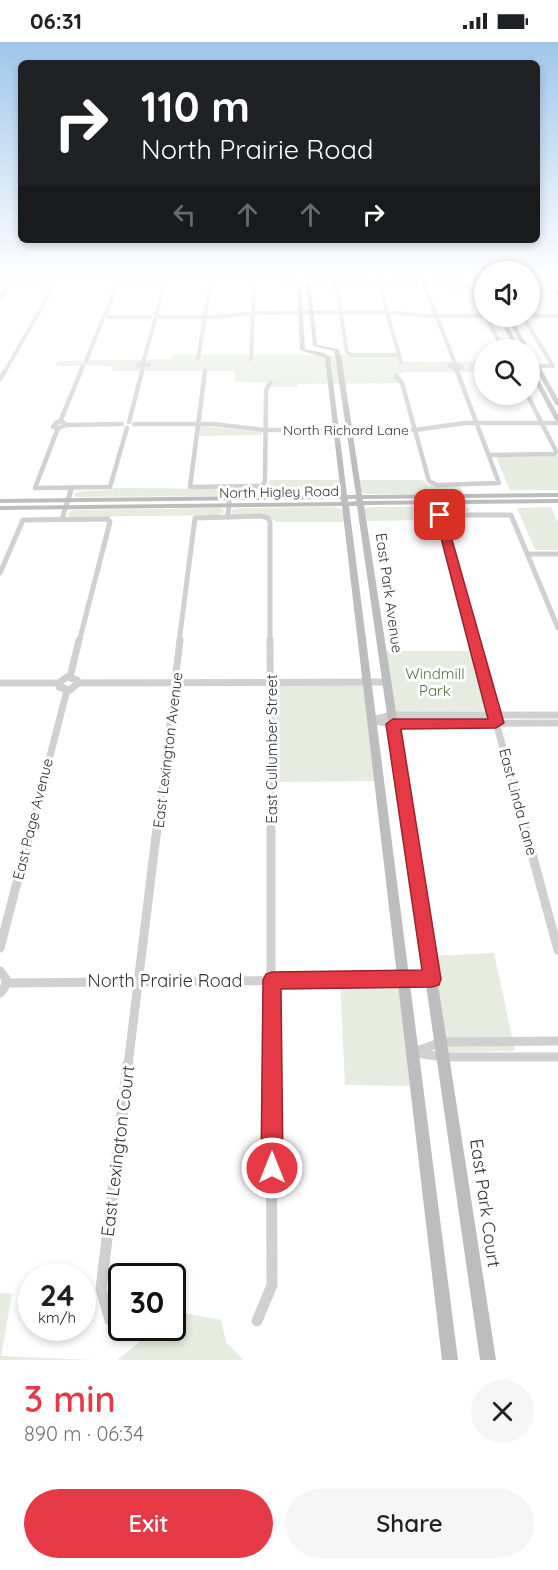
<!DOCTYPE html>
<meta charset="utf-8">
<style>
body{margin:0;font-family:Quicksand,sans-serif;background:#f6f6f6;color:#202124;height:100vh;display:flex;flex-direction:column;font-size:22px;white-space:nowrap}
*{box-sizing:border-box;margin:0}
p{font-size:20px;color:#757577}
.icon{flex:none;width:33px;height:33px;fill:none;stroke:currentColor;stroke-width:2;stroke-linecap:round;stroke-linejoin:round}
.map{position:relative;height:1318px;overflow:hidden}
.drawer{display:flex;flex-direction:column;background:#fff;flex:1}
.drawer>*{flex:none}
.guide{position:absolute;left:18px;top:18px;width:522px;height:183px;border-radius:9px;box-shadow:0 3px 9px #0003;background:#202124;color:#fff;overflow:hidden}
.controls{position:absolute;left:474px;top:219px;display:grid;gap:12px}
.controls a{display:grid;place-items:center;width:66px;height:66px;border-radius:50%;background:#fff;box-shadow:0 3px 9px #0003;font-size:30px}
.speed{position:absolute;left:18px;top:1221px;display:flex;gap:12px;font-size:30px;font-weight:700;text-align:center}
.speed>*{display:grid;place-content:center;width:78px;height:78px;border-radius:50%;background:#fff;box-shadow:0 3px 9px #0003;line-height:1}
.speed small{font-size:15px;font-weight:400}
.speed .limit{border:3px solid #111;border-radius:9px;background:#fff;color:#111}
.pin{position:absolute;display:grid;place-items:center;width:51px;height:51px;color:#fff;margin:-26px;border-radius:12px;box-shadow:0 3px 9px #0006}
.me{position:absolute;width:66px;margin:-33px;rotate:0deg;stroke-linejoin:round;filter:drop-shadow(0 0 4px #0008)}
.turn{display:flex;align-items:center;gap:21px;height:126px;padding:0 24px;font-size:27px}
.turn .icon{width:78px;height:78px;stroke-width:2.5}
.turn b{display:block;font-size:42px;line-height:51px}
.lanes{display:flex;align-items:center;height:57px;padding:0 24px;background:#0003;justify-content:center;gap:30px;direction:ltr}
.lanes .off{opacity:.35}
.round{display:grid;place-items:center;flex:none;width:63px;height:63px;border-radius:32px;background:#f6f6f6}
.headline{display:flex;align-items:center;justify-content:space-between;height:102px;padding:0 24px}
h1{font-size:36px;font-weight:600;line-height:45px;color:#e63946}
.button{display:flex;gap:12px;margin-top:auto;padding:12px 24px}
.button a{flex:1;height:69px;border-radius:36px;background:#e63946;color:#fff;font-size:24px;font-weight:600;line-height:69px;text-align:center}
.button a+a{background:#f6f6f6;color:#202124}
.status{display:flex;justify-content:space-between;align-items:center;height:42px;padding:0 30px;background:#fff;direction:ltr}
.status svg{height:16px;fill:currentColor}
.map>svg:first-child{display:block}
</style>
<div class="status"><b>06:31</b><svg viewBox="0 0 49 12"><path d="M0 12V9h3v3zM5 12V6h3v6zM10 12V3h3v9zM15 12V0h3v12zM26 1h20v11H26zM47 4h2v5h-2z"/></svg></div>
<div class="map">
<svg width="558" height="1318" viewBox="0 0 558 1318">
<rect width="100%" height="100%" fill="#fff"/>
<!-- green -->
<g fill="#e6ecdf">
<path d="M 308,235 L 465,235 L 473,249 L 448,249 L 447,245 L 425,245 L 423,241 L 309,242 Z"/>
<path d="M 173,313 L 399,313 L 402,320 L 484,319 L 484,330 L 405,330 L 396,334 L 402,341 L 298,342 L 298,345 L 267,345 L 269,341 L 235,339 L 235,329 L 112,329 L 113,324 L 55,324 L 58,319 L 172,317 Z"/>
<path d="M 200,384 L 262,390 L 261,393 L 199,394 Z"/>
<path d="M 558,414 L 558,448 L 510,448 L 496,415 Z"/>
<path d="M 270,438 L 339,438 L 341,450 L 335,453 L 238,454 L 233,452 L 233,447 L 266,445 Z"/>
<path d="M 360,438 L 423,438 L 428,443 L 459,445 L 463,449 L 460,452 L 367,452 L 361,450 Z"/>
<path d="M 115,446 L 224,447 L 226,450 L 220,454 L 76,455 L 73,452 C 86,446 101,451 115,446 Z"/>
<path d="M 464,464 L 470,467 L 467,470 C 456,470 441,467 434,478 L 367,479 L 364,467 L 371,465 Z"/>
<path d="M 335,465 L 343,468 L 344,480 L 276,480 C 263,468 248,476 232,472 L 232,468 L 238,466 Z"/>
<path d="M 551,465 L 558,480 L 558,508 L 535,508 L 517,466 Z"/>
<path d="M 221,466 L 225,470 L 218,473 L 70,475 L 67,472 L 73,468 Z"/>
<path d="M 385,609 L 471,609 L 486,669 L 395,670 Z"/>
<path d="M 271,640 L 367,640 L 378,739 L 273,740 Z"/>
<path d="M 494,911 L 515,1009 L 443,1010 L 430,914 Z"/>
<path d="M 340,938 L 403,938 L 418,1044 L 345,1043 Z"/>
<path d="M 0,1251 L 12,1252 L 1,1314 L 94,1318 L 0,1318 Z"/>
<path d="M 173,1269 L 221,1278 L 226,1300 L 243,1318 L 355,1318 L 117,1318 L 141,1299 L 142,1286 L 172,1286 Z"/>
</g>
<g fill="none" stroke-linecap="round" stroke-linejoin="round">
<!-- street-far5 -->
<g stroke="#d0d0d0" stroke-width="4">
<path d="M 123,235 L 122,239 L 164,239 L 165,235"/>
<path d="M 336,237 L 340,239 L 330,239 Z"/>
<path d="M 422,237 L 427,239 L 417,238 Z"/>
<path d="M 377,238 L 384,239 L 374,240 Z"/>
<path d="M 336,240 L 347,311 L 352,313 L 399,313"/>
<path d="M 423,240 L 455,321"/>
<path d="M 379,241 L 401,320"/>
<path d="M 0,243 L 55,242"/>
<path d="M 558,243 L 552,244 L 558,252"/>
<path d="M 468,246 L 473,249 L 484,272"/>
<path d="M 0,257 L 9,243"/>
<path d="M 105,273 L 116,245"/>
<path d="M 156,273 L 164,245"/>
<path d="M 486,274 L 503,308"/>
<path d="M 523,274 L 553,324"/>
<path d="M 530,274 L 558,274"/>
<path d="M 109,275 L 150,275"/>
<path d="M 160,275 L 217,275 L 253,271 L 387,270 L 427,274 L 484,274"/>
<path d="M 198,317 L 210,244"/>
<path d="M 251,317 L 254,245"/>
<path d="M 86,319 L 103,277"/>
<path d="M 142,321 L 149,323 L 138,324 Z"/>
<path d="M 143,321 L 155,277"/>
<path d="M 453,321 L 462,325 L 456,327 L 449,324 Z"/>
<path d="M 536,324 L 553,324"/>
<path d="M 456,327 L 457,331"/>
<path d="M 4,331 L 55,242"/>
<path d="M 80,331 L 83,324"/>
<path d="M 142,331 L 143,325"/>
</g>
<!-- street-far4 -->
<g stroke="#d0d0d0" stroke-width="4.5">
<path d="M 205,329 L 190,445 L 262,444 L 265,439 L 266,348 L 270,341"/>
<path d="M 396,334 L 402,341 L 429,439 L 437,443 L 499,441 L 457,329"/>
<path d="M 0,337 L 5,329"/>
<path d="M 57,380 L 63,380 L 66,383 L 59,386 L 53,385 Z"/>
<path d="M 60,380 L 81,329"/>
<path d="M 129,380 L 142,329"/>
<path d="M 134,382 L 213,382 L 265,388 L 415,388 L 465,381 L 558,381"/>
<path d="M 66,383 L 122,382"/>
<path d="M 58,386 L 35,446 L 110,445 L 127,386"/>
<path d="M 489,413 L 555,412 L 556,409 L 527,352"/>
<path d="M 70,450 L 71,447"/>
<path d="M 230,450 L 230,445"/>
</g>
<!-- street-far3 -->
<g stroke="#d0d0d0" stroke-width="5">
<path d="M 228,475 L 230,448"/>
<path d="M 62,477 L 71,448"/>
<path d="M 529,512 L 558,512"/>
<path d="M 0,531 L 23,478 L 108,477 L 110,480 L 79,600"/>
<path d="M 179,600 L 195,476 L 261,474 L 268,476 L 270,480 L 270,600"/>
<path d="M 474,600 L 440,473 L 511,473 L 558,586"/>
</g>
<!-- street-far2 -->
<g stroke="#d0d0d0" stroke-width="7">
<path d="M 270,598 L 271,788"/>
<path d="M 474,598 L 525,788"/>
<path d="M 67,635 L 77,638 L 78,641 L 70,648 L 59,645 L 60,640 Z"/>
<path d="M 70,635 L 79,598"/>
<path d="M 0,641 L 59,641"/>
<path d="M 78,641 L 386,640"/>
<path d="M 372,678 L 392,673 L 558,673"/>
<path d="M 374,679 L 393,682 L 558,681"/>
<path d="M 31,788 L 67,648"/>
<path d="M 157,788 L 180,598"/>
</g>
<!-- street-far1 -->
<g stroke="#d0d0d0" stroke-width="9">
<path d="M 271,786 L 271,1023"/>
<path d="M 525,786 L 558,908"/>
<path d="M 0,906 L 31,786"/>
<path d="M 0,929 L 6,937 L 5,945 L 0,951"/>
<path d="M 6,941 L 432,937"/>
<path d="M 414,1010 L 442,1000 L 558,999"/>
<path d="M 416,1011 L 444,1015 L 558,1015"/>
<path d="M 128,1023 L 157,786"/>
</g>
<!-- street -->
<g stroke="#d0d0d0" stroke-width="11">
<path d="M 110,1278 L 101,1247 L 128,1022"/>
<path d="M 257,1279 L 272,1243 L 271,1022"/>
</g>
<!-- secondary -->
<g fill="#bdbdbd" fill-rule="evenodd">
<path d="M 280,235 L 284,235 L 285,237 L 301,241 L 305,307 L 324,311 L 330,315 L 347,453 L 356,453 L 335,313 L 334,309 L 313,304 L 306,238 L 293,236 L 291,235 L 310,237 L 317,303 L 338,307 L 341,313 L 362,453 L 558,451 L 558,455 L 363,457 L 363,459 L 558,457 L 558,461 L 364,463 L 496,1318 L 480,1318 L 357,464 L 349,464 L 458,1318 L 442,1318 L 342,464 L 0,468 L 0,464 L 341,460 L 341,457 L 0,461 L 0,457 L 341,453 L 325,316 L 300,308 L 297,242 L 282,239 ZM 348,457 L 356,457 L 356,459 L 348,460 Z"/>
<path d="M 477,235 L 481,235 L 484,242 L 484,246 L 482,245 Z"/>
<path d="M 498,274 L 503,274 L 521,308 L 516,308 Z"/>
<path d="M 506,274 L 511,274 L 529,308 L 524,308 Z"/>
<path d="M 530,310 L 533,312 L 558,357 L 558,364 L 555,362 L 530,316 Z"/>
<path d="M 530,325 L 533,327 L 558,373 L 558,380 L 555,378 L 530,331 Z"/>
</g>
</g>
<!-- sky -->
<linearGradient id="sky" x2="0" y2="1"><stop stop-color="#9ec6ea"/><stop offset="0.56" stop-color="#fff"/><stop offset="1" stop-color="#fff" stop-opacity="0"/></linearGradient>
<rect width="558" height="419" fill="url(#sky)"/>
<!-- route -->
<path fill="#e63946" stroke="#96252e" stroke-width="1.5" d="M 440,470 L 445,473 L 504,681 L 496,686 L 401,687 L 441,937 L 439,943 L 432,945 L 281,947 L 283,1126 L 280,1134 L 272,1137 L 264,1134 L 261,1126 L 263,938 L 266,932 L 272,930 L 422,928 L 386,682 L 393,677 L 488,677 L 435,473 Z"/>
<g text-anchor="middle" stroke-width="6" stroke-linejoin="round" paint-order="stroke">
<!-- far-street labels -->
<g font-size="14" fill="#333" stroke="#fff">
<text x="346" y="393">North Richard Lane</text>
<text transform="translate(279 450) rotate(-1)" y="5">North Higley Road</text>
</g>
<!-- street labels -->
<g font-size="15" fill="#333" stroke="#fff">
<text transform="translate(389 551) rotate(82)" y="5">East Park Avenue</text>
<text transform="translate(272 707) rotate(-90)" y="5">East Cullumber Street</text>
<text transform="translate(168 708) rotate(-83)" y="5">East Lexington Avenue</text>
<text transform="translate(518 760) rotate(75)" y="5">East Linda Lane</text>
<text transform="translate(33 777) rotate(-76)" y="5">East Page Avenue</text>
</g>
<!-- park labels -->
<g font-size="15" fill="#56703f" stroke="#fff">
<text x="435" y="637">Windmill<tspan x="435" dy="17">Park</tspan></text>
</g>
<!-- near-street labels -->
<g font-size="18" fill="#333" stroke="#fff">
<text x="165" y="945">North Prairie Road</text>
<text transform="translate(118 1109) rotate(-83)" y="6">East Lexington Court</text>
<text transform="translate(485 1161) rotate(82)" y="6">East Park Court</text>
</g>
</g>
</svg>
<div class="controls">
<a><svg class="icon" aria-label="sound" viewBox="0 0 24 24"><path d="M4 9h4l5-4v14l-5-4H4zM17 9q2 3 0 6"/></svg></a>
<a><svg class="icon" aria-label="search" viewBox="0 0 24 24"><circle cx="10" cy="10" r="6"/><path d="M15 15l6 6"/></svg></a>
</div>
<div class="speed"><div>24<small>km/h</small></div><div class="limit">30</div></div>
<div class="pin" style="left:440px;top:473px;background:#d93025"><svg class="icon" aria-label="arrive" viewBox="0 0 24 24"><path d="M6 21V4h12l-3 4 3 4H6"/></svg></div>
<svg class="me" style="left:272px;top:1126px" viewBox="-20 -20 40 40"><circle r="17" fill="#e63946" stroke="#fff" stroke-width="3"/><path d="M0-11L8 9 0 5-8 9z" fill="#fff"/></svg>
<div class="guide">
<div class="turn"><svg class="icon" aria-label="right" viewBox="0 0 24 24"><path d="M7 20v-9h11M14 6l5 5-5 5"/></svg><div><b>110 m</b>North Prairie Road</div></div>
<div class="lanes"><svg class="icon off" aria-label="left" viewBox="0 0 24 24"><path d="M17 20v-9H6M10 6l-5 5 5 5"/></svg><svg class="icon off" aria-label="ahead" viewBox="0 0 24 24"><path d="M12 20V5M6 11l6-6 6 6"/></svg><svg class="icon off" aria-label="ahead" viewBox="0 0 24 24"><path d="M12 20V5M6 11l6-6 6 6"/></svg><svg class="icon" aria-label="right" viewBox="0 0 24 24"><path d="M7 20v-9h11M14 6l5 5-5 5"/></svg></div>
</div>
</div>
<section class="drawer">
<div class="headline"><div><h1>3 min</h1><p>890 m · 06:34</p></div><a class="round"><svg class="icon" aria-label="close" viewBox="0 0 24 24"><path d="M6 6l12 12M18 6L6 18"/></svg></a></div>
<div class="button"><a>Exit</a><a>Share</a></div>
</section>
